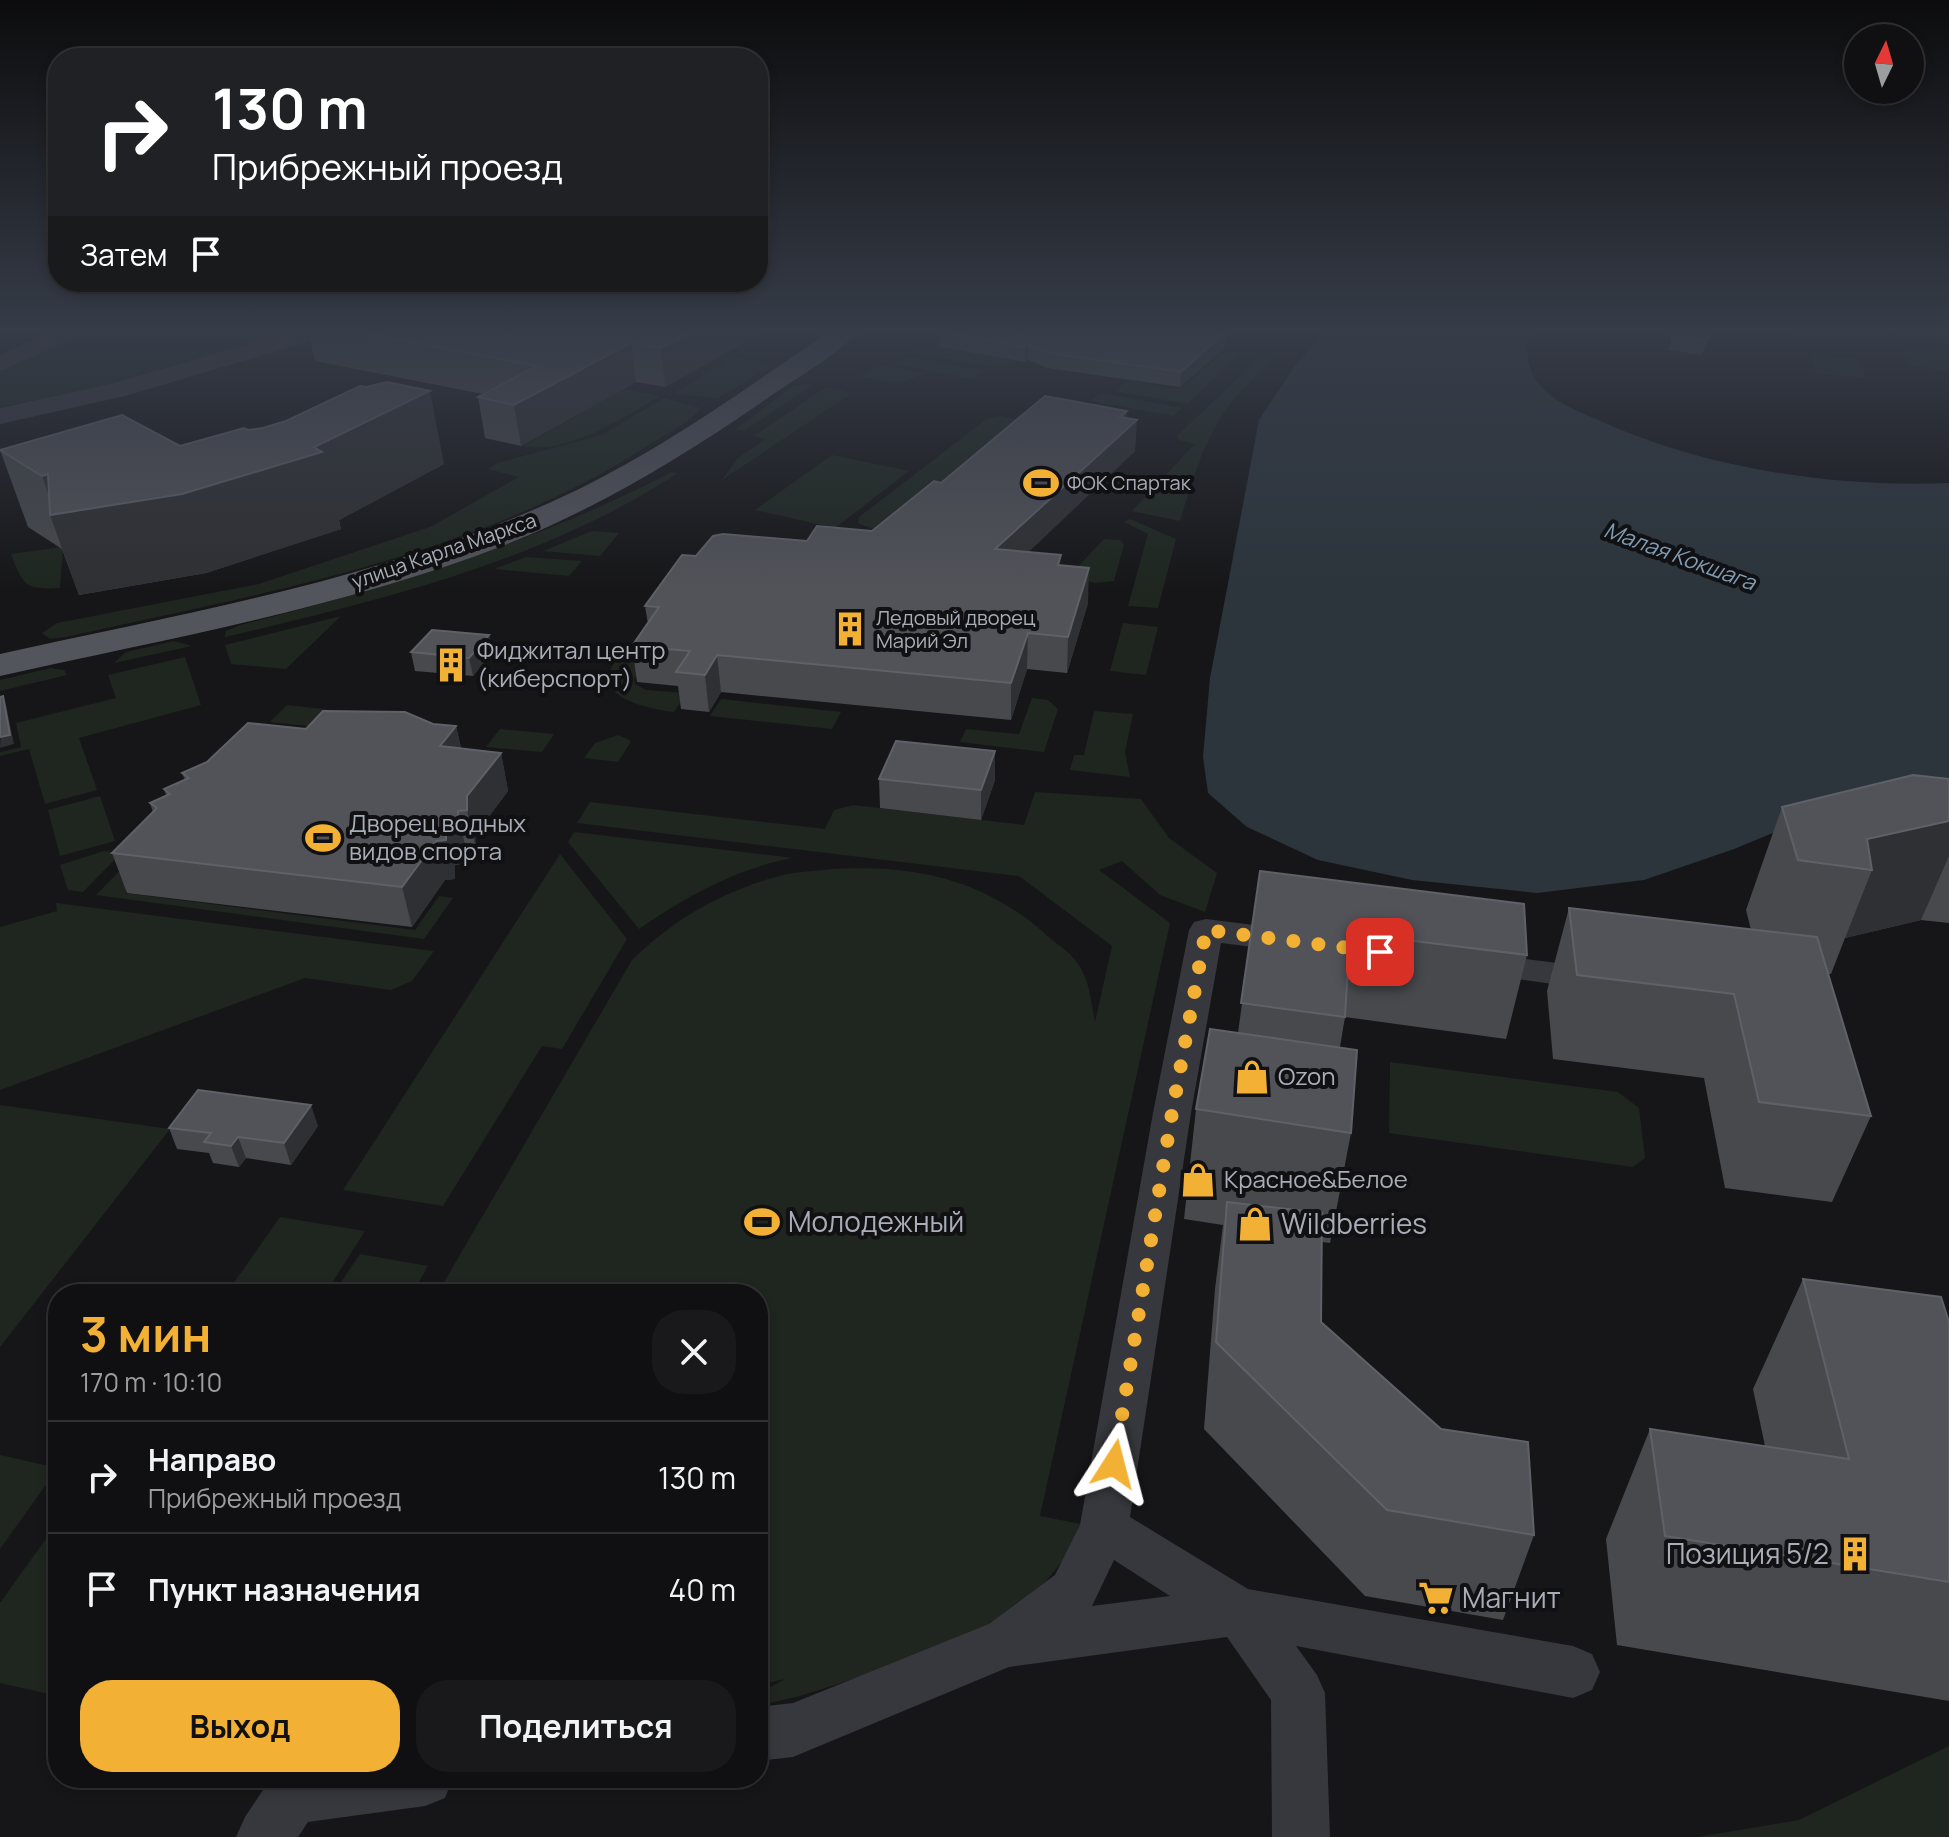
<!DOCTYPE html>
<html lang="ru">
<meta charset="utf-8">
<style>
body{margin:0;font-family:Manrope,sans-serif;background:#19191b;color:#f1f3f6;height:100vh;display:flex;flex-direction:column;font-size:30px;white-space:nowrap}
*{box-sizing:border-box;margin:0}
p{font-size:26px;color:#9c9d9f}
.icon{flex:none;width:44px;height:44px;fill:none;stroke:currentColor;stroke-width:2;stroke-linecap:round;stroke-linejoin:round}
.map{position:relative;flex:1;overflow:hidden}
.panel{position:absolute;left:48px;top:1284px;width:720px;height:504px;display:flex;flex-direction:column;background:#101012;border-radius:32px;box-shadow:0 4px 12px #0003,0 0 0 2px #303032}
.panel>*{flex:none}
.banner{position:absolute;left:48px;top:48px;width:720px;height:244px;border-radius:32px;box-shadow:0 4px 12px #0003,0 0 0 2px #303032;background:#202124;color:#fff;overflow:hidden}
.needle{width:52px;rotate:5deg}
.controls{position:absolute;left:1844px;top:24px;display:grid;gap:16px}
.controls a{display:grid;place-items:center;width:80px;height:80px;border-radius:50%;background:#101012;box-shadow:0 4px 12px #0003,0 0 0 2px #303032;font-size:40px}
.pin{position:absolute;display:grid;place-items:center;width:68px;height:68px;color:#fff;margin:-34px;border-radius:16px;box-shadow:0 4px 12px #0006}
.me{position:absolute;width:88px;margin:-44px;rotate:9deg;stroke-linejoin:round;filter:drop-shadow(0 0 6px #0008)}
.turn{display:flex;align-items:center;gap:28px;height:168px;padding:0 32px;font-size:36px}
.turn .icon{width:104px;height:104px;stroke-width:2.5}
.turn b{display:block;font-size:56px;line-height:68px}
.then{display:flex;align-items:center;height:76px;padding:0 32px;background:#0003;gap:16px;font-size:30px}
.round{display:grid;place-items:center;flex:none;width:84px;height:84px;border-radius:32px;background:#19191b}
.headline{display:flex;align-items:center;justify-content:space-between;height:136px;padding:0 32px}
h1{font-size:48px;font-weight:700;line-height:60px;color:#f2b134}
.button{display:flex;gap:16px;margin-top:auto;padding:16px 32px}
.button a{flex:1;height:92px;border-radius:32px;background:#f2b134;color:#111;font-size:32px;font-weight:700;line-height:92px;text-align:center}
.button a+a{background:#19191b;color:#f1f3f6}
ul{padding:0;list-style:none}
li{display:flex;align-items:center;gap:24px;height:112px;padding:0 32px;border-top:2px solid #303032}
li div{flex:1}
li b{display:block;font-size:30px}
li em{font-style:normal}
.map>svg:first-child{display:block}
</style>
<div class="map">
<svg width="1949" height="1837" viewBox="0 0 1949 1837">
<rect width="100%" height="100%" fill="#161618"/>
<!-- green -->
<g fill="#1e261f">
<path d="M 83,332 L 301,332 L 115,385 L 0,407 L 0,370 Z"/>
<path d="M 940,332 L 957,332 L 944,347 L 948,350 L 1011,358 L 1008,361 L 1014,362 L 1005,369 L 911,352 Z"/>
<path d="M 1794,332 L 1884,332 L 1885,346 L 1794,336 Z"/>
<path d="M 1949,332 L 1949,372 L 1907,365 L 1898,332 Z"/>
<path d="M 1226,350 L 1242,353 L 1187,404 L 1115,391 L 1129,379 L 1167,389 L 1182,388 Z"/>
<path d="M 1810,355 L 1858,359 L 1866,378 L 1816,374 Z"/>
<path d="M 734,357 L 772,365 L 717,399 L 674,393 Z"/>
<path d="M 906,357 L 983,371 L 972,379 L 894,364 Z"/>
<path d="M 1260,357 L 1271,359 C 1256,376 1239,392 1225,411 C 1202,444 1192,482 1180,521 L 1132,511 L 1195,444 L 1179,440 L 1177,436 Z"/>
<path d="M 878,365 L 924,373 C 903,387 884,381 861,376 Z"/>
<path d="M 808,384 L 813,385 L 744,431 L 736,429 L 793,386 Z"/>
<path d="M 826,387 L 844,391 L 849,395 L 722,480 L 738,458 L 766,439 L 754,436 Z"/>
<path d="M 624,389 L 660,396 C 624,417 566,456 523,446 Z"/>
<path d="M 1101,393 L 1182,408 L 1173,416 L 1091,401 Z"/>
<path d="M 664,398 L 701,408 C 688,425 660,437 642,449 C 477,556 256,595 66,637 L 50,639 L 42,633 L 57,623 L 259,584 L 430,527 L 519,477 L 488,469 L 498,463 L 604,434 Z"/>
<path d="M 1001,416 L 1022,421 L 1022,425 L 875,530 L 858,523 L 859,517 L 987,419 Z"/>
<path d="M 832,455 L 909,471 L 835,528 L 755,510 Z"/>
<path d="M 672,472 L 678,473 C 544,561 379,601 225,637 L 226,631 L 240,625 C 389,587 535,543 672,472 Z"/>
<path d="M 1130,519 L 1176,539 L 1158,608 L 1128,606 L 1148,534 L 1124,522 Z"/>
<path d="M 592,531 L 619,533 L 600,556 L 543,551 Z"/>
<path d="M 1104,539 L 1120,540 L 1124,544 L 1114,581 L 1095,583 L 1069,576 Z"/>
<path d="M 63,547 L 60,588 C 25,590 23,586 11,554 Z"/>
<path d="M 526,557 L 582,561 L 569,576 L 494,569 Z"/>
<path d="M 341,616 L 286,669 L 231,664 L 225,645 Z"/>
<path d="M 1123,623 L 1158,627 L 1146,675 L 1110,671 Z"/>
<path d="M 174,641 L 192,646 L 114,663 L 126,652 Z"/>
<path d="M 629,642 L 654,649 L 634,679 L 635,684 L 646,690 L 686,693 L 674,712 C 657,710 603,701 609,674 C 611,664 623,652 629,642 Z"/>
<path d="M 185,657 L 201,705 L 79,738 L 97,790 L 45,804 L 29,749 L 0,756 L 0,752 L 21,747 L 16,723 L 116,698 L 108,675 Z"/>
<path d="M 51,668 L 64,670 L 67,675 L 0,691 L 0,680 Z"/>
<path d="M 1032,698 L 1048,700 L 1058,709 L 1044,752 L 960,742 L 966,729 L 1019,734 Z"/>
<path d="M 721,699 L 841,712 L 832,729 L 710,716 Z"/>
<path d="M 287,705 L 359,713 L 344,730 L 270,722 Z"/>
<path d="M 1094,711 L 1133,714 L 1125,752 L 1130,777 L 1070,770 L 1074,755 L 1084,755 Z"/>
<path d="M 500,729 L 554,734 L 542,752 L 486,747 Z"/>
<path d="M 618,735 L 630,740 L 630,743 L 618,762 L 584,758 L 595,743 Z"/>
<path d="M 1035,792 L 1141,799 L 1169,838 L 1217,873 L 1205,912 L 1160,895 L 1122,861 L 1099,870 L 1170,923 L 1040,1516 L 1091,1526 L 1006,1630 L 800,1696 L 758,1706 L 758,1694 L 785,1679 L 758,1685 L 758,1294 L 437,1294 L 632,960 C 675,919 715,896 772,878 C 791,872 813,871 832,869 C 917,864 988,880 1051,939 C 1060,946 1072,954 1078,964 C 1090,981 1091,1002 1095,1022 L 1112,946 L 1019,876 L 577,823 L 590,802 L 825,829 L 834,810 L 854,805 L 1024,825 Z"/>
<path d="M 100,796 L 115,841 L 60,856 L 48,810 Z"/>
<path d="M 574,832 L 793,858 C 737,868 685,897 639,929 L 568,842 Z"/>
<path d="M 104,851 L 121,853 L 83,892 L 68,890 L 60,865 Z"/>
<path d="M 560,854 L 627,939 L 562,1049 L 542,1046 L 443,1206 L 343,1190 Z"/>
<path d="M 134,856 L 157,859 L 125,893 L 415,930 L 439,896 L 453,898 L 424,939 L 96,895 Z"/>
<path d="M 56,903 L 434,951 L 412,981 L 391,990 L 305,978 L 0,1090 L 0,927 L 57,911 Z"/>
<path d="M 1390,1062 L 1618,1092 L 1639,1108 L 1645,1158 L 1633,1167 L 1389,1133 Z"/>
<path d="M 0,1105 L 170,1129 L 0,1347 Z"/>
<path d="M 280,1217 L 365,1231 L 325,1294 L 226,1294 Z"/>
<path d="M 360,1254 L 428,1266 L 412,1294 L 333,1294 Z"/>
<path d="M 0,1455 L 58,1468 L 0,1549 Z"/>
<path d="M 58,1522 L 58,1696 L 0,1683 L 0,1603 Z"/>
<path d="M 1949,1746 L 1949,1837 L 1697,1837 L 1799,1820 Z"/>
</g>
<!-- water -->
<path fill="#2c353c" d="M 1324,332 L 1534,332 L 1526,344 C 1528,358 1529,373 1539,384 C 1552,401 1577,411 1596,419 C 1702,468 1832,488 1949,483 L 1949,812 L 1828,810 L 1734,849 L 1644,880 L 1537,893 L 1412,880 L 1318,860 L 1247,827 L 1208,793 L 1203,757 L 1210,678 L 1259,420 L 1295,366 Z"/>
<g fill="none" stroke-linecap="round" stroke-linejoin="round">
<!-- minor -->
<g fill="#37383d" fill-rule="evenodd">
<path d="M 1206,919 L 1295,930 L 1307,933 L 1312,941 L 1307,949 L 1295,952 L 1221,943 L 1191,1113 L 1130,1517 L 1248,1589 L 1573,1646 L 1592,1654 L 1600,1672 L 1592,1690 L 1573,1698 L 1296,1646 L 1317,1675 L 1325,1693 L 1330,1837 L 1272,1837 L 1271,1700 L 1227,1637 L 1009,1667 L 793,1757 L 758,1761 L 758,1707 L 793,1703 L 989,1624 L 1055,1575 L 1080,1525 L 1153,1113 L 1189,930 L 1194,922 ZM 1114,1560 L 1170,1596 L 1092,1606 Z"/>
<path d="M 1478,953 L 1596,968 L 1609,971 L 1614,979 L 1609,987 L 1596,990 L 1466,972 L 1460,964 L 1466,956 Z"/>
<path d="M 271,1778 L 453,1778 L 445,1798 L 425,1806 L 308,1822 L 298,1837 L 236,1837 L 245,1817 Z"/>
</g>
<!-- tertiary -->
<g fill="#37383d" fill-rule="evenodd">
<path d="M 49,332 L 80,332 L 77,337 L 0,371 L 0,355 Z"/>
<path d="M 290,332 L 328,332 L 325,337 L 125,396 L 0,424 L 0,408 L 111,384 Z"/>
</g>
<!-- primary -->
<path fill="#53555c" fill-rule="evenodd" d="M 828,332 L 857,332 C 844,351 781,388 759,404 C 679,459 596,509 505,545 C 343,608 169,638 0,676 L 0,654 C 185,613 374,581 549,503 C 648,459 739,394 828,332 Z"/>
</g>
<!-- wall -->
<g fill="#47494d">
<path d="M 308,332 L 763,332 L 665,387 L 636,382 L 521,446 L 485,438 L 478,397 L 483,394 L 315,361 Z"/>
<path d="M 1713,332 L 1702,355 L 1668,350 L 1672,337 Z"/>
<path d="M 940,333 L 1225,347 L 1180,387 L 1048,368 L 1028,360 L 1025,362 L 940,347 Z"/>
<path d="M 180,446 L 444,464 L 339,520 L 341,529 L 206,573 L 79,595 L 62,549 L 28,527 L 0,450 Z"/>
<path d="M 1135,451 L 1028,552 L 1061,565 L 1088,603 L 1067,673 L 1027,669 L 1011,720 L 721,692 L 709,712 L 681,709 L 678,686 L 637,682 L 632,646 L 648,624 L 645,606 L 696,556 L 807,541 L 872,531 L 941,483 Z"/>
<path d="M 489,635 L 492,653 L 473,676 L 415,671 L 411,652 Z"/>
<path d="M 433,724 L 456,726 L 461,748 L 501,753 L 508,791 L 475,835 L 476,849 L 466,850 L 466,863 L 455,865 L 455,879 L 445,880 L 412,927 L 127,893 L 112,853 L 153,812 L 150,803 L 166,795 L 164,789 L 185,780 L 182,773 L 306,729 Z"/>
<path d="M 879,779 L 995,780 L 981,820 L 880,808 Z"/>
<path d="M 1949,779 L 1949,923 L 1921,920 L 1845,938 L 1831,974 L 1828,974 L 1871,1116 L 1832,1202 L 1725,1188 L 1704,1078 L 1553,1059 L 1547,991 L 1569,908 L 1751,930 L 1746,910 L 1782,807 Z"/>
<path d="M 1260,871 L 1527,955 L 1506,1039 L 1345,1017 L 1340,1047 L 1351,1133 L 1330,1243 L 1322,1242 L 1321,1322 L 1534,1535 L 1503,1620 L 1365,1596 L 1204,1429 L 1215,1289 L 1223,1225 L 1184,1219 L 1196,1109 L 1238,1033 Z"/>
<path d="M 318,1126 L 291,1165 L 246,1158 L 239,1167 L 213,1163 L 209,1153 L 177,1149 L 169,1128 Z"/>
<path d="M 1803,1279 L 1949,1322 L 1949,1701 L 1617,1645 L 1606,1539 L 1650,1429 L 1765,1446 L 1753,1389 Z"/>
</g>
<!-- shaded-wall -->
<g fill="#2f3033">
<path d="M 691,332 L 763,332 L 665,387 L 661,348 Z"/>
<path d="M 1227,332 L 1225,347 L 1180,387 L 1181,372 Z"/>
<path d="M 1710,332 L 1713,332 L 1702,355 L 1706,342 Z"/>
<path d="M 631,343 L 636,382 L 521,446 L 514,405 Z"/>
<path d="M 1028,345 L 1028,360 L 1025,362 L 1025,347 Z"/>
<path d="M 430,391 L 444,464 L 339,520 L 341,529 L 206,573 L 79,595 L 50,515 L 55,514 L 42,476 Z"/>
<path d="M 1127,411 L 1125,430 L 1137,420 L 1135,451 L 995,584 L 995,549 Z"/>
<path d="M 1089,568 L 1088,603 L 1067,673 L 1068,637 Z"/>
<path d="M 1028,633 L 1027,669 L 1011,720 L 1011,683 Z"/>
<path d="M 489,635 L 492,653 L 473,676 L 469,658 Z"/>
<path d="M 717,655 L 721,692 L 709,712 L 705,675 Z"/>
<path d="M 3,696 L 6,705 L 14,744 L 0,748 Z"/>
<path d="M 456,726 L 464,764 L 440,746 Z"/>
<path d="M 995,751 L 995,780 L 981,820 L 981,790 Z"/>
<path d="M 501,753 L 508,791 L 475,835 L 476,849 L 467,810 L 467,796 Z"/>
<path d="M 458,811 L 466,850 L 466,863 L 455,865 L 455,879 L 445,880 L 412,927 L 402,887 Z"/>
<path d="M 1949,821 L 1949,856 L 1921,920 L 1845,938 L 1872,870 L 1867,839 Z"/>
<path d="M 311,1105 L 318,1126 L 291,1165 L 284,1143 Z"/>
<path d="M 238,1137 L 246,1158 L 239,1167 L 231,1146 Z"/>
</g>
<!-- building -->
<g fill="#525359" stroke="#5f6168" stroke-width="2">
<path d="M 355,332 L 691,332 L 661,348 L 631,343 L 514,405 L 478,397 L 537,366 Z"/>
<path d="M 941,332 L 1226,332 L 1181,372 L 1048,353 L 1028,345 L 1025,347 Z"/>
<path d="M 1674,332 L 1710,332 L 1706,342 L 1672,337 Z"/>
<path d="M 387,382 L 430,391 L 314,447 L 322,452 L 182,494 L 50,515 L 48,474 L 42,476 L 0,450 L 122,415 L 180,446 L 244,428 L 248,430 L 263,428 L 286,421 L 360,386 L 366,387 Z"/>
<path d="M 1045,396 L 1127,411 L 1120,417 L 1137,420 L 995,549 L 1061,555 L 1058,565 L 1089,568 L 1068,637 L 1028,633 L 1011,683 L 717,655 L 705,675 L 676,672 L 690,651 L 632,646 L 659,607 L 645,606 L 682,555 L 696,556 L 713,536 L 723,534 L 807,541 L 817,526 L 872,531 L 934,481 L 941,483 Z"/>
<path d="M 432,630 L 489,635 L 469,658 L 411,652 Z"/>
<path d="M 3,696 L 10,735 L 0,737 L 0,697 Z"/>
<path d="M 323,711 L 405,712 L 433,724 L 456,726 L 440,746 L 501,753 L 467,796 L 467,810 L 458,811 L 458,824 L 446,826 L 446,840 L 436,841 L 402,887 L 112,853 L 157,808 L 150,803 L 170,794 L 164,789 L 189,778 L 182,773 L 207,762 L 248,723 L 306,729 Z"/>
<path d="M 896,741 L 995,751 L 981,790 L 879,779 Z"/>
<path d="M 1913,775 L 1949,779 L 1949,821 L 1867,839 L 1872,870 L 1798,860 L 1782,807 Z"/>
<path d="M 1260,871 L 1524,904 L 1527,955 L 1350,933 L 1345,1017 L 1241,1003 Z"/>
<path d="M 1569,908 L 1817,937 L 1871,1116 L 1759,1102 L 1734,994 L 1577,975 Z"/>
<path d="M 1210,1029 L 1357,1050 L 1351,1133 L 1196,1109 Z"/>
<path d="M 198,1090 L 311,1105 L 284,1143 L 238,1137 L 231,1146 L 204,1142 L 211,1133 L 169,1128 Z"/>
<path d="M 1227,1202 L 1322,1213 L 1321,1322 L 1441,1429 L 1528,1442 L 1534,1535 L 1387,1510 L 1216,1342 Z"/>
<path d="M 1803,1279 L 1941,1297 L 1949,1322 L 1949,1582 L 1665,1536 L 1650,1429 L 1849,1459 Z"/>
</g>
<!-- sky -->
<linearGradient id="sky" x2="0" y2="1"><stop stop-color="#0c0c0d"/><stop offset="0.56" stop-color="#363c48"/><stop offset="1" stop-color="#363c48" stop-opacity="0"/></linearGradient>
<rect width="1949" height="590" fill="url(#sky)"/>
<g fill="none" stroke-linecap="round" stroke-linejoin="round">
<!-- route -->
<path stroke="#f2b134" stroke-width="14" stroke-dasharray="0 25.2" d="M 1114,1464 L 1172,1113 L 1206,930 L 1380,952"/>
</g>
<!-- icons -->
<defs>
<g id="stadium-bare" transform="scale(2.76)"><path d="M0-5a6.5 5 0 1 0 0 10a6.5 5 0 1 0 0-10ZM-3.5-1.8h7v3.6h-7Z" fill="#f2b134" stroke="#111113" stroke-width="2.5" paint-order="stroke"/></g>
<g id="building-bare" transform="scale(2.76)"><path d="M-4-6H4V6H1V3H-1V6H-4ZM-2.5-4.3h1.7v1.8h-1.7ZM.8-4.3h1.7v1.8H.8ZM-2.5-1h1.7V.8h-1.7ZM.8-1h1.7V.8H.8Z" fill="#f2b134" stroke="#111113" stroke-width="2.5" paint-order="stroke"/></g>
<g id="shop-bare" transform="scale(2.76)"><path d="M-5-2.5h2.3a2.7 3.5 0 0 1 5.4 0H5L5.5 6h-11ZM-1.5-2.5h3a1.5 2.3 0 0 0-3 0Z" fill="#f2b134" stroke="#111113" stroke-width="2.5" paint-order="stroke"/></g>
<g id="supermarket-bare" transform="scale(2.76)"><path d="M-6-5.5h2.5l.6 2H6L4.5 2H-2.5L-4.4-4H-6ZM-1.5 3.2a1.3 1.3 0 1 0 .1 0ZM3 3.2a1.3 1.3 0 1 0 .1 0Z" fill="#f2b134" stroke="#111113" stroke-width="2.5" paint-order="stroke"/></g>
</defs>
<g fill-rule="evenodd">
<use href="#stadium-bare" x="1041" y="483"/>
<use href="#building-bare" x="850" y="629"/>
<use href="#building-bare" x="451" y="665"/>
<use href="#stadium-bare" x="323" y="838"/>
<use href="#shop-bare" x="1252" y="1077"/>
<use href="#shop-bare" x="1198" y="1180"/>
<use href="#stadium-bare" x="762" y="1222"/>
<use href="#shop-bare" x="1255" y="1224"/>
<use href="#building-bare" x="1855" y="1554"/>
<use href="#supermarket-bare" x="1436" y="1598"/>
</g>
<g text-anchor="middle" stroke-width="8" stroke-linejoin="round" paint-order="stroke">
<!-- far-poi labels -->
<g font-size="20" fill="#a8adb8" stroke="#111113" text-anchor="start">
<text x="1067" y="490">ФОК Спартак</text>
<text x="876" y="625">Ледовый дворец<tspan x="876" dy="23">Марий Эл</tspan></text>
</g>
<!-- far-street labels -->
<g font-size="20" fill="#a8adb8" stroke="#111113">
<text transform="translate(444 551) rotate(-19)" y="7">улица Карла Маркса</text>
</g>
<!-- far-water labels -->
<g font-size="22" font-style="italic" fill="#7f9bb3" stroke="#111113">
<text transform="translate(1680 556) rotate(20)" y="8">Малая Кокшага</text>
</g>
<!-- poi labels -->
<g font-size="24" fill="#a8adb8" stroke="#111113" text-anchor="start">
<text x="477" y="659">Фиджитал центр<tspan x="477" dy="28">(киберспорт)</tspan></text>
<text x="349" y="832">Дворец водных<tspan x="349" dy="28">видов спорта</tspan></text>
<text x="1278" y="1085">Ozon</text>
<text x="1224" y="1188">Красное&amp;Белое</text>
</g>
<!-- near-poi labels -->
<g font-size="28" fill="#a8adb8" stroke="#111113" text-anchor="start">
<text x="788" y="1232">Молодежный</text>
<text x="1281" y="1234">Wildberries</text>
<text x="1829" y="1564" text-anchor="end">Позиция 5/2</text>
<text x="1462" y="1608">Магнит</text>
</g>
</g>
</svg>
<div class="controls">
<a><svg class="needle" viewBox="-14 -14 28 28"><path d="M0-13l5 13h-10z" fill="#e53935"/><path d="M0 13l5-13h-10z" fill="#9c9d9f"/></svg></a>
</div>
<div class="pin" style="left:1380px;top:952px;background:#d93025"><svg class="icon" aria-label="arrive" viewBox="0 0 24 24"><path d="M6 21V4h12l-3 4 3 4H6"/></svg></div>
<svg class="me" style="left:1114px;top:1464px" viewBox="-20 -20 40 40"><path d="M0-17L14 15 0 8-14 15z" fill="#f2b134" stroke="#fff" stroke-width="4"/></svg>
<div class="banner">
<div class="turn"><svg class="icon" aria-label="right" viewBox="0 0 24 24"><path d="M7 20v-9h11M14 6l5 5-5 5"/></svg><div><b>130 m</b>Прибрежный проезд</div></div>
<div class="then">Затем<svg class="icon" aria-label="arrive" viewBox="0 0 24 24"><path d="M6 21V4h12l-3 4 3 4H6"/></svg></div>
</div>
<section class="panel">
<div class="headline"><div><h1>3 мин</h1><p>170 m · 10:10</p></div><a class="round"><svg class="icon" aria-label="close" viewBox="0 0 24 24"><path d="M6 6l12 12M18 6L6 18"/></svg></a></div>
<ul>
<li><svg class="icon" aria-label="right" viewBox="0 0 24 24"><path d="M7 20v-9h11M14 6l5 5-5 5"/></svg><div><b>Направо</b><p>Прибрежный проезд</p></div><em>130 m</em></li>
<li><svg class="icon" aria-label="arrive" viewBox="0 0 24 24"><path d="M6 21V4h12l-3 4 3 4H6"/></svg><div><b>Пункт назначения</b></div><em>40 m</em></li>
</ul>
<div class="button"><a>Выход</a><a>Поделиться</a></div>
</section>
</div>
